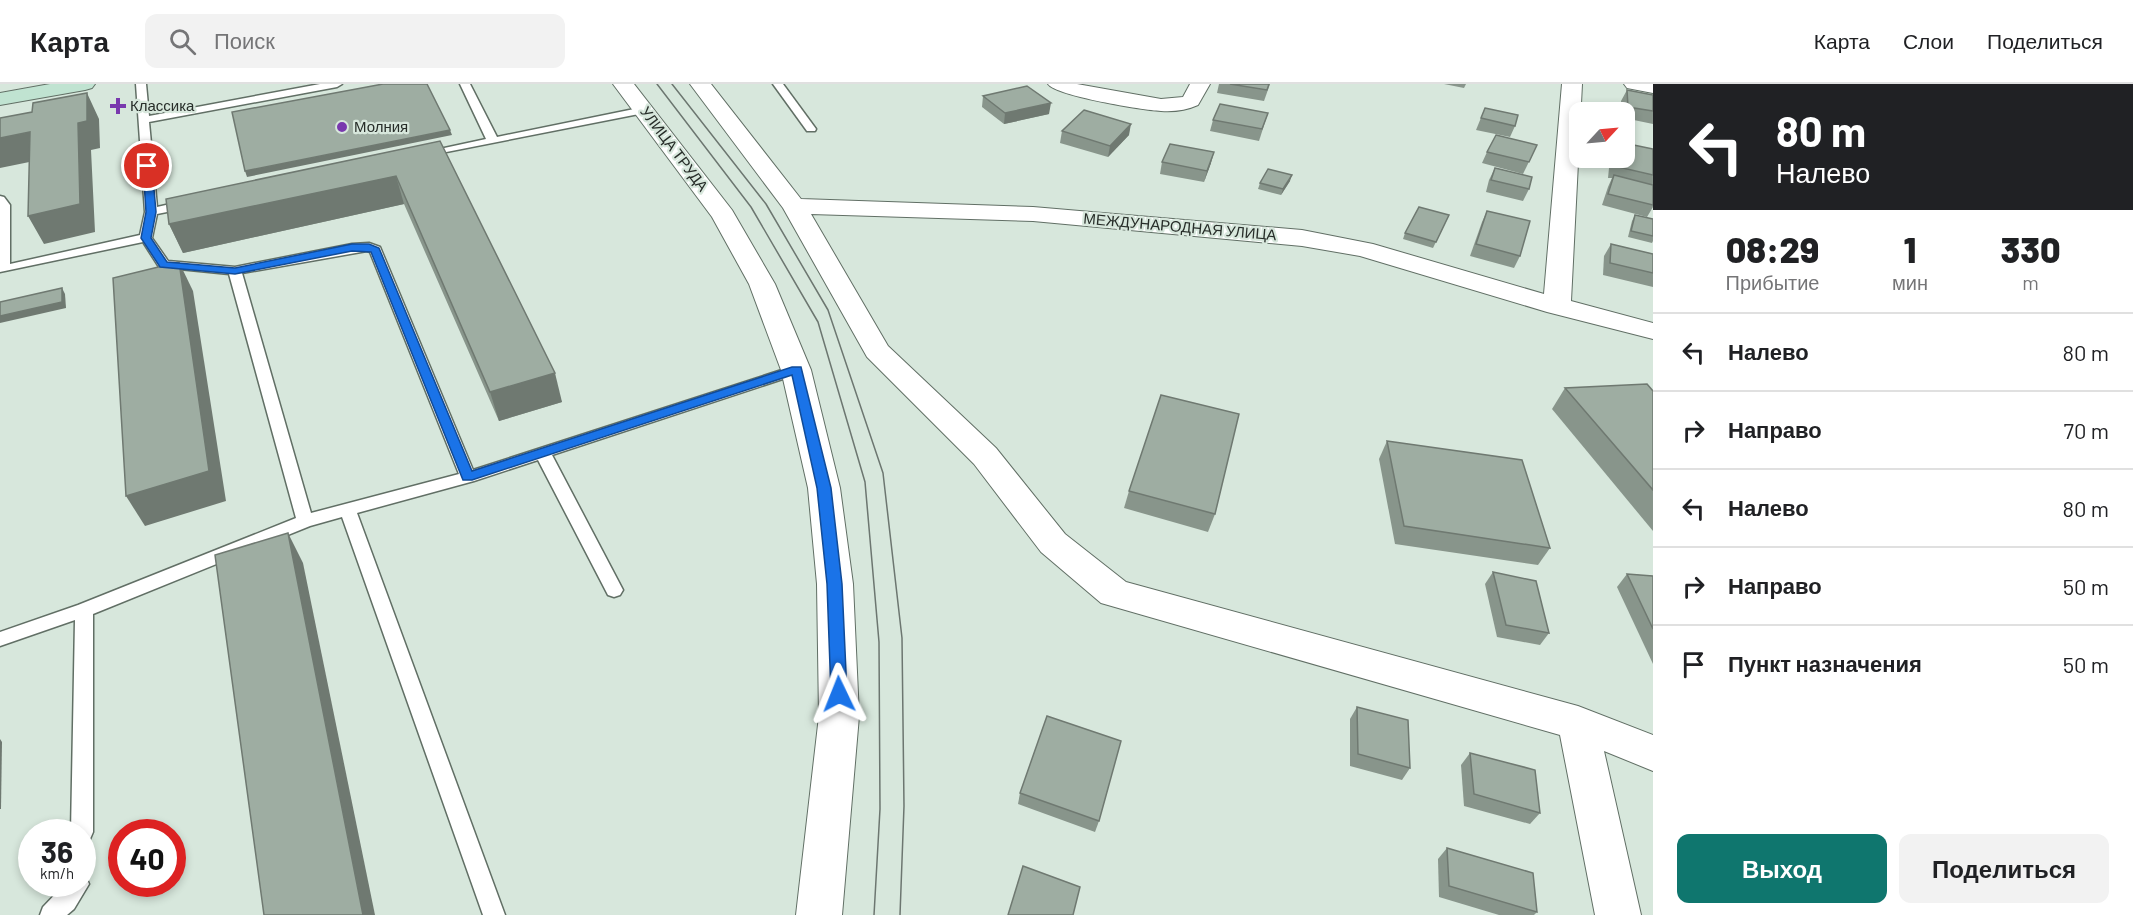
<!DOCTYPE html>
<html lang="ru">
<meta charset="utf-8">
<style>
body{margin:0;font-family:Barlow,sans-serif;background:#f2f2f2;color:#202124;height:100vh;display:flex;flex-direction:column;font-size:22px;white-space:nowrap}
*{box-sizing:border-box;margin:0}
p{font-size:20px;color:#757577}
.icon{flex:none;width:33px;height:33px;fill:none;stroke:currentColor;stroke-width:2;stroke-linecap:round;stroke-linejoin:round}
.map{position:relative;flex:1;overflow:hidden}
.details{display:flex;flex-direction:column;background:#fff;width:480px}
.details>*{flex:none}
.banner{background:#202124;color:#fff;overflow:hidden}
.needle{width:39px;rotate:64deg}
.fabs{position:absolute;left:1569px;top:18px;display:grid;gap:12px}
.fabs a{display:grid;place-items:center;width:66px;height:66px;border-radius:12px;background:#fff;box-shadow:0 3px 9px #0003;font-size:30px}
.speed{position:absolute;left:18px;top:735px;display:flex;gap:12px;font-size:30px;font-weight:700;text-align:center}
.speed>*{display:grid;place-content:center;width:78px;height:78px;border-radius:50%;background:#fff;box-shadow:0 3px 9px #0003;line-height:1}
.speed small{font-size:15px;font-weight:400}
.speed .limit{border:9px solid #d22;background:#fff;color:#111}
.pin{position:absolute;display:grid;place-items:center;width:51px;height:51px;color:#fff;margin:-26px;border:3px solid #fff;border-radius:50%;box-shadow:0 2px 6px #0007}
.me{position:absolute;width:66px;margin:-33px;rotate:358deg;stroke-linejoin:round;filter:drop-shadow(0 0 4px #0008)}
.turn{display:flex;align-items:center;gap:21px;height:126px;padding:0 24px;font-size:27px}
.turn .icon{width:78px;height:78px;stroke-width:2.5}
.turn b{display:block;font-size:42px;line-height:51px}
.eta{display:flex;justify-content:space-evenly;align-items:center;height:102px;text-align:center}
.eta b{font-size:36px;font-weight:800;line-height:42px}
.action{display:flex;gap:12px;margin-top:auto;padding:12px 24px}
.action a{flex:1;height:69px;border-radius:12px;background:#0f766e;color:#fff;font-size:24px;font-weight:800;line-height:69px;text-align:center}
.action a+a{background:#f2f2f2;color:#202124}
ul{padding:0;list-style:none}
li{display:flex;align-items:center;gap:18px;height:78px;padding:0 24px;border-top:2px solid #e0e0e0}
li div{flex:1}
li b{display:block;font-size:22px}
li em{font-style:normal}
header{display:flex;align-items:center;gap:36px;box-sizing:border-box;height:84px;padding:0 30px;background:#fff;border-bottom:2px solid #e0e0e0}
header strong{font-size:28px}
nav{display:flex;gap:33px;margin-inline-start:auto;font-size:21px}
.search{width:420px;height:54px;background:#f2f2f2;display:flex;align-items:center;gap:15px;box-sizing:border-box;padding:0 21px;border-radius:12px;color:#757577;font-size:22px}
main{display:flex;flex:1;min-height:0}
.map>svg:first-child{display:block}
</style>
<header>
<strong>Карта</strong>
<div class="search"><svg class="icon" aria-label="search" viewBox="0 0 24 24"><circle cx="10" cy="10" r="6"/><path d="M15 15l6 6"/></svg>Поиск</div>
<nav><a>Карта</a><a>Слои</a><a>Поделиться</a></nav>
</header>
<main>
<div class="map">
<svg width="1653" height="831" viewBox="0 0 1653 831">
<rect width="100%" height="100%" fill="#d7e7dc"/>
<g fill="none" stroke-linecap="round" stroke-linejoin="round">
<!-- service casing -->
<g stroke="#616f65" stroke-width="3">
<g id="service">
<path d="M 136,0 L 146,0 L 149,32 L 320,0 L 342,0 L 337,3 L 149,38 L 157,123 L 188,116 L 194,120 L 192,123 L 157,130 L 152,154 L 168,177 L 235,183 L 352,160 L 369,159 L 380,163 L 473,386 L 791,283 L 796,281 L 803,286 L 801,289 L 552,371 L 623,506 L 620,511 L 614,513 L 608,511 L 538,376 L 474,397 L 357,429 L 505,831 L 483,831 L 342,433 L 310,442 L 93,530 L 93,748 L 90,755 L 82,758 L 82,748 L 71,748 L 75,536 L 0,562 L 0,548 L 78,521 L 296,434 L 229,190 L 159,183 L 143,158 L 0,188 L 0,112 L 4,113 L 10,121 L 10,180 L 140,151 L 145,128 ZM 367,167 L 370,168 L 459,390 L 311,429 L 242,189 Z"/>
<path d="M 460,0 L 470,0 L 497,53 L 644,23 L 649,26 L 644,29 L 421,73 L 421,69 L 486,55 Z"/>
<path d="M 773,0 L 783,0 L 816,45 L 815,47 L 807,47 Z"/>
<path d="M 82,791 L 86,793 L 89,800 L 74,825 L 67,831 L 40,831 L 43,823 L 65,800 L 82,800 Z"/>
</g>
</g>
<!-- minor casing -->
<g stroke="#616f65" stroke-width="2">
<g id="minor">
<path d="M 690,0 L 711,0 L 801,115 L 1033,123 L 1302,146 L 1373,160 L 1544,210 L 1562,0 L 1582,0 L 1571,217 L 1653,239 L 1653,255 L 1547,228 L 1360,172 L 1302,162 L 1033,137 L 811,130 L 888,262 L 996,364 L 1065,450 L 1126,498 L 1578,622 L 1653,651 L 1653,687 L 1604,667 L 1641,831 L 1595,831 L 1560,651 L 1101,519 L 1041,468 L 974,380 L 867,273 L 783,124 Z"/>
<path d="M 1048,0 L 1077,0 L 1161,15 L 1183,13 L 1190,0 L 1210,0 L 1198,21 C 1187,26 1174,28 1161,27 C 1143,26 1056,12 1048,0 Z"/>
<path d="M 1624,0 L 1653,0 L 1653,9 L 1627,4 Z"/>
</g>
</g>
<!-- tertiary casing -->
<g stroke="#616f65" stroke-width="2">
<path id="tertiary" d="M 613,0 L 634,0 L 732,126 L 775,200 L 811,286 L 840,404 L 853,500 L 859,632 L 842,831 L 796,831 L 819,632 L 817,500 L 808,404 L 781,286 L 749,200 L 712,133 Z"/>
</g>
<!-- secondary casing -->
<g stroke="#616f65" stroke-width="2">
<path id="secondary" d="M 50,0 L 95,0 L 92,4 L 85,6 L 0,21 L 0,9 Z"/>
</g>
<!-- service -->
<use href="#service" fill="#fff" fill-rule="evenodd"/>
<!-- minor -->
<use href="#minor" fill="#fff" fill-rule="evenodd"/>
<!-- tertiary -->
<use href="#tertiary" fill="#fff" fill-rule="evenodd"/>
<!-- secondary -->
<use href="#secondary" fill="#c0e3d1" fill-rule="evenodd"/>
<!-- tram -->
<g stroke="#6c7670" stroke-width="1.5">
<path d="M 657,0 L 751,123 L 818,238 L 865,398 L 879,558 L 880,725 L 874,831"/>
<path d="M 672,0 L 766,120 L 828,226 L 883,389 L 902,554 L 904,722 L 900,831"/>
</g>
</g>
<!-- wall -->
<g fill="#88958b">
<path d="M 1219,0 L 1270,0 L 1264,17 L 1217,9 Z"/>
<path d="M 1444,0 L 1466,0 L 1464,4 Z"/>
<path d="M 1627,6 L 1653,11 L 1653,40 L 1624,34 L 1624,28 L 1622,28 L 1621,17 Z"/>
<path d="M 983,12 L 1049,30 L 1004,40 L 982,23 Z"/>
<path d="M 1485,24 L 1515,42 L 1510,53 L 1476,46 Z"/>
<path d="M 1268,29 L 1259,57 L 1210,47 L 1213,36 Z"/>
<path d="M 1062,47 L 1129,51 L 1108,73 L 1060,59 Z"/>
<path d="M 440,57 L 562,318 L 499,337 L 404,120 L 183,169 L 169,140 Z"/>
<path d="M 1537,61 L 1523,90 L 1482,79 L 1487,68 Z"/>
<path d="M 1653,65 L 1653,123 L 1647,133 L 1602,121 L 1608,103 L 1612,94 L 1608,94 L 1610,74 L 1624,74 Z"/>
<path d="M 1162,78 L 1211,79 L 1204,98 L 1160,90 Z"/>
<path d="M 1495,84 L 1529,105 L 1523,117 L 1486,108 L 1489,96 Z"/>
<path d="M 1290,97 L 1281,111 L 1258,105 L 1260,99 Z"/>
<path d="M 1487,127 L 1520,172 L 1514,184 L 1470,172 L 1482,138 Z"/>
<path d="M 1449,131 L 1433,164 L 1403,155 L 1405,149 Z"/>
<path d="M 1635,131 L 1653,135 L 1653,157 L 1652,159 L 1628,153 L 1632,137 Z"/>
<path d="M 1611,160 L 1653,170 L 1653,203 L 1603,191 L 1604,172 Z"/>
<path d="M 1565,304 L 1653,307 L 1653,447 L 1552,325 Z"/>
<path d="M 1387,357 L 1550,464 L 1538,481 L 1395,460 L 1379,375 Z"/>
<path d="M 1129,407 L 1215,430 L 1208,448 L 1124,424 Z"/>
<path d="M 1493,488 L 1549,549 L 1540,561 L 1497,553 L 1485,500 Z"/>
<path d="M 1627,490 L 1653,492 L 1653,580 L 1617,503 Z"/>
<path d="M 1357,623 L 1410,684 L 1402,696 L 1350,682 L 1350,635 Z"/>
<path d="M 1470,669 L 1540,729 L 1530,740 L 1464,722 L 1461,681 Z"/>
<path d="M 1020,709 L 1099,737 L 1095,748 L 1018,720 Z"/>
<path d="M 1447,764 L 1537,828 L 1534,831 L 1499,831 L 1439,813 L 1438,775 Z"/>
</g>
<!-- shaded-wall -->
<g fill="#6f7971">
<path d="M 87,9 L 99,35 L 100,64 L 91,66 L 95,148 L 44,160 L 28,132 L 78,39 Z"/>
<path d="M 1051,19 L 1049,30 L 1004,40 L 1005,29 Z"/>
<path d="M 1131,40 L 1129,51 L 1108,73 L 1110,62 Z"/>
<path d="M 450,46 L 452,51 L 247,93 L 245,87 Z"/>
<path d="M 30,48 L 44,75 L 0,84 L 0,54 Z"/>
<path d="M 1214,68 L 1211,79 L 1204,98 L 1207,87 Z"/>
<path d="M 1292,91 L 1290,97 L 1281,111 L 1283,105 Z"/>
<path d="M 396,92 L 404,120 L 183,169 L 169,140 Z"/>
<path d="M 179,178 L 193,207 L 226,417 L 145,442 L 126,412 Z"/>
<path d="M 62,204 L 65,210 L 66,224 L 0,239 L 0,232 Z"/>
<path d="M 555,289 L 562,318 L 499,337 L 490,308 Z"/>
<path d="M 288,449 L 303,479 L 375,831 L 363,831 Z"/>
<path d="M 0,655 L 2,658 L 1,725 L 0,725 Z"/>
</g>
<!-- building -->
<g fill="#9eada2" stroke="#6f7971" stroke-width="1.5">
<path d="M 383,0 L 427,0 L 450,46 L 245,87 L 232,28 Z"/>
<path d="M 1230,0 L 1269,0 L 1267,6 Z"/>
<path d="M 1027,2 L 1051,19 L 1005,29 L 983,12 Z"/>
<path d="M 1627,6 L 1653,11 L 1653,27 L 1628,23 Z"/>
<path d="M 87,9 L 87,37 L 78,39 L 80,120 L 28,132 L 30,48 L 0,54 L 0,34 L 32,28 L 33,19 Z"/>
<path d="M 1220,20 L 1268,29 L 1262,45 L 1213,36 Z"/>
<path d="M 1485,24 L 1518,31 L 1515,42 L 1481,34 Z"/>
<path d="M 1084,26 L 1131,40 L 1110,62 L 1062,47 Z"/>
<path d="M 1496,51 L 1537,61 L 1529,78 L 1487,68 Z"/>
<path d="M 440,57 L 555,289 L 490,308 L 396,92 L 169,140 L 166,115 Z"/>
<path d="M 1624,59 L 1653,65 L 1653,91 L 1614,82 L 1615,74 L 1624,74 Z"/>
<path d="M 1170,60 L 1214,68 L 1207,87 L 1162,78 Z"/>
<path d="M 1495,84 L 1532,93 L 1529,105 L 1491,96 Z"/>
<path d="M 1268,85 L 1292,91 L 1283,105 L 1260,99 Z"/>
<path d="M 1614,91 L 1653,101 L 1653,121 L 1608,110 Z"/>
<path d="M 1419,123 L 1449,131 L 1436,158 L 1405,149 Z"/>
<path d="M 1487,127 L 1530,137 L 1520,172 L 1476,160 Z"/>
<path d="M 1635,131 L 1653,135 L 1653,152 L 1631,147 Z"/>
<path d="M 1611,160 L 1653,170 L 1653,189 L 1610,179 Z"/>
<path d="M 179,178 L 209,387 L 126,412 L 113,194 Z"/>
<path d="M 62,204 L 62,218 L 0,232 L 0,218 Z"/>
<path d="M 1647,300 L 1653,307 L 1653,406 L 1565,304 Z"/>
<path d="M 1161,311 L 1239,330 L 1215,430 L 1129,407 Z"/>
<path d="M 1387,357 L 1522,376 L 1550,464 L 1404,442 Z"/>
<path d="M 288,449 L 363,831 L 264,831 L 215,471 Z"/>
<path d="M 1493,488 L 1536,497 L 1549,549 L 1506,541 Z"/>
<path d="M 1627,490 L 1653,492 L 1653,545 Z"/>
<path d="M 1357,623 L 1408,636 L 1410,684 L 1358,670 Z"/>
<path d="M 1047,632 L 1121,657 L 1099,737 L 1020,709 Z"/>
<path d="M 1470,669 L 1535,686 L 1540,729 L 1474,710 Z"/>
<path d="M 1447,764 L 1533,789 L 1537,828 L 1449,802 Z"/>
<path d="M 1023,782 L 1080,803 L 1073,831 L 1008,831 Z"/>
</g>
<!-- route -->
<path fill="#1a73e8" stroke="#114b97" stroke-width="1.5" d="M 147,79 L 152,82 L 156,128 L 151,154 L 167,178 L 235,184 L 352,160 L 369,160 L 379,164 L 472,387 L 792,283 L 801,283 L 831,404 L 842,500 L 847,610 L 844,615 L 839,617 L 833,615 L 831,610 L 827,500 L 817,404 L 792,291 L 472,396 L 463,396 L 371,168 L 352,167 L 235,190 L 160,183 L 141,154 L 146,128 L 143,82 Z"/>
<!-- markers -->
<g fill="#7939ae" stroke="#d7e7dc" stroke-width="2">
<path d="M115 13h6v6h6v6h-6v6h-6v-6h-6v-6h6z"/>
<circle cx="342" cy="43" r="6"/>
</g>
<g text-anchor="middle" stroke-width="4.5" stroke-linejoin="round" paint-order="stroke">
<!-- far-poi labels -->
<g font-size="15" fill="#272d29" stroke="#d7e7dc" text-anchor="start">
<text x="130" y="27">Классика</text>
<text x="354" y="48">Молния</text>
</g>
<!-- far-street labels -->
<g font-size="15" fill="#272d29" stroke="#d7e7dc">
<text transform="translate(674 65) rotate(53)" y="5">УЛИЦА ТРУДА</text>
<text transform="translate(1180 143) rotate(5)" y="5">МЕЖДУНАРОДНАЯ УЛИЦА</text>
</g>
</g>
</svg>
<div class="fabs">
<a><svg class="needle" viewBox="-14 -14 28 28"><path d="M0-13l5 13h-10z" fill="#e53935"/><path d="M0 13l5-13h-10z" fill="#757577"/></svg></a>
</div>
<div class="speed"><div>36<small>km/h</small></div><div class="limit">40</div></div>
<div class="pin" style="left:147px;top:82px;background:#d93025"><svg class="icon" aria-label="arrive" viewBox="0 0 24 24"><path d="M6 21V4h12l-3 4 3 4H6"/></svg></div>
<svg class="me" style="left:839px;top:610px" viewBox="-20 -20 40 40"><path d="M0-17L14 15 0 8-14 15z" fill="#1a73e8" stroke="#fff" stroke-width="4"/></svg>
</div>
<section class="details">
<div class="banner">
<div class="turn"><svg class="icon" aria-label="left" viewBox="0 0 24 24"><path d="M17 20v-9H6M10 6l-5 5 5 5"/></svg><div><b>80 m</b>Налево</div></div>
</div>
<div class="eta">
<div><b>08:29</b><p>Прибытие</p></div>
<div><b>1</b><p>мин</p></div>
<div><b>330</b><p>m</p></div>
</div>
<ul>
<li><svg class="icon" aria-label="left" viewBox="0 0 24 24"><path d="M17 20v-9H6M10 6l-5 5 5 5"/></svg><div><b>Налево</b></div><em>80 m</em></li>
<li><svg class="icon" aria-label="right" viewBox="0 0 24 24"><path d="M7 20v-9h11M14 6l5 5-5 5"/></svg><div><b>Направо</b></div><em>70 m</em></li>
<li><svg class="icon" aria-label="left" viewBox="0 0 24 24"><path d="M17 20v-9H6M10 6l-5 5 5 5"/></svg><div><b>Налево</b></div><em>80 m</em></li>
<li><svg class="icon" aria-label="right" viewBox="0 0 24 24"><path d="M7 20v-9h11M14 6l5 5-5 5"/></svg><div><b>Направо</b></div><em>50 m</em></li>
<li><svg class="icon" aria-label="arrive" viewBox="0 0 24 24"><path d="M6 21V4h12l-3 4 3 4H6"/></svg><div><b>Пункт назначения</b></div><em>50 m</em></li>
</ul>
<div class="action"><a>Выход</a><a>Поделиться</a></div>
</section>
</main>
